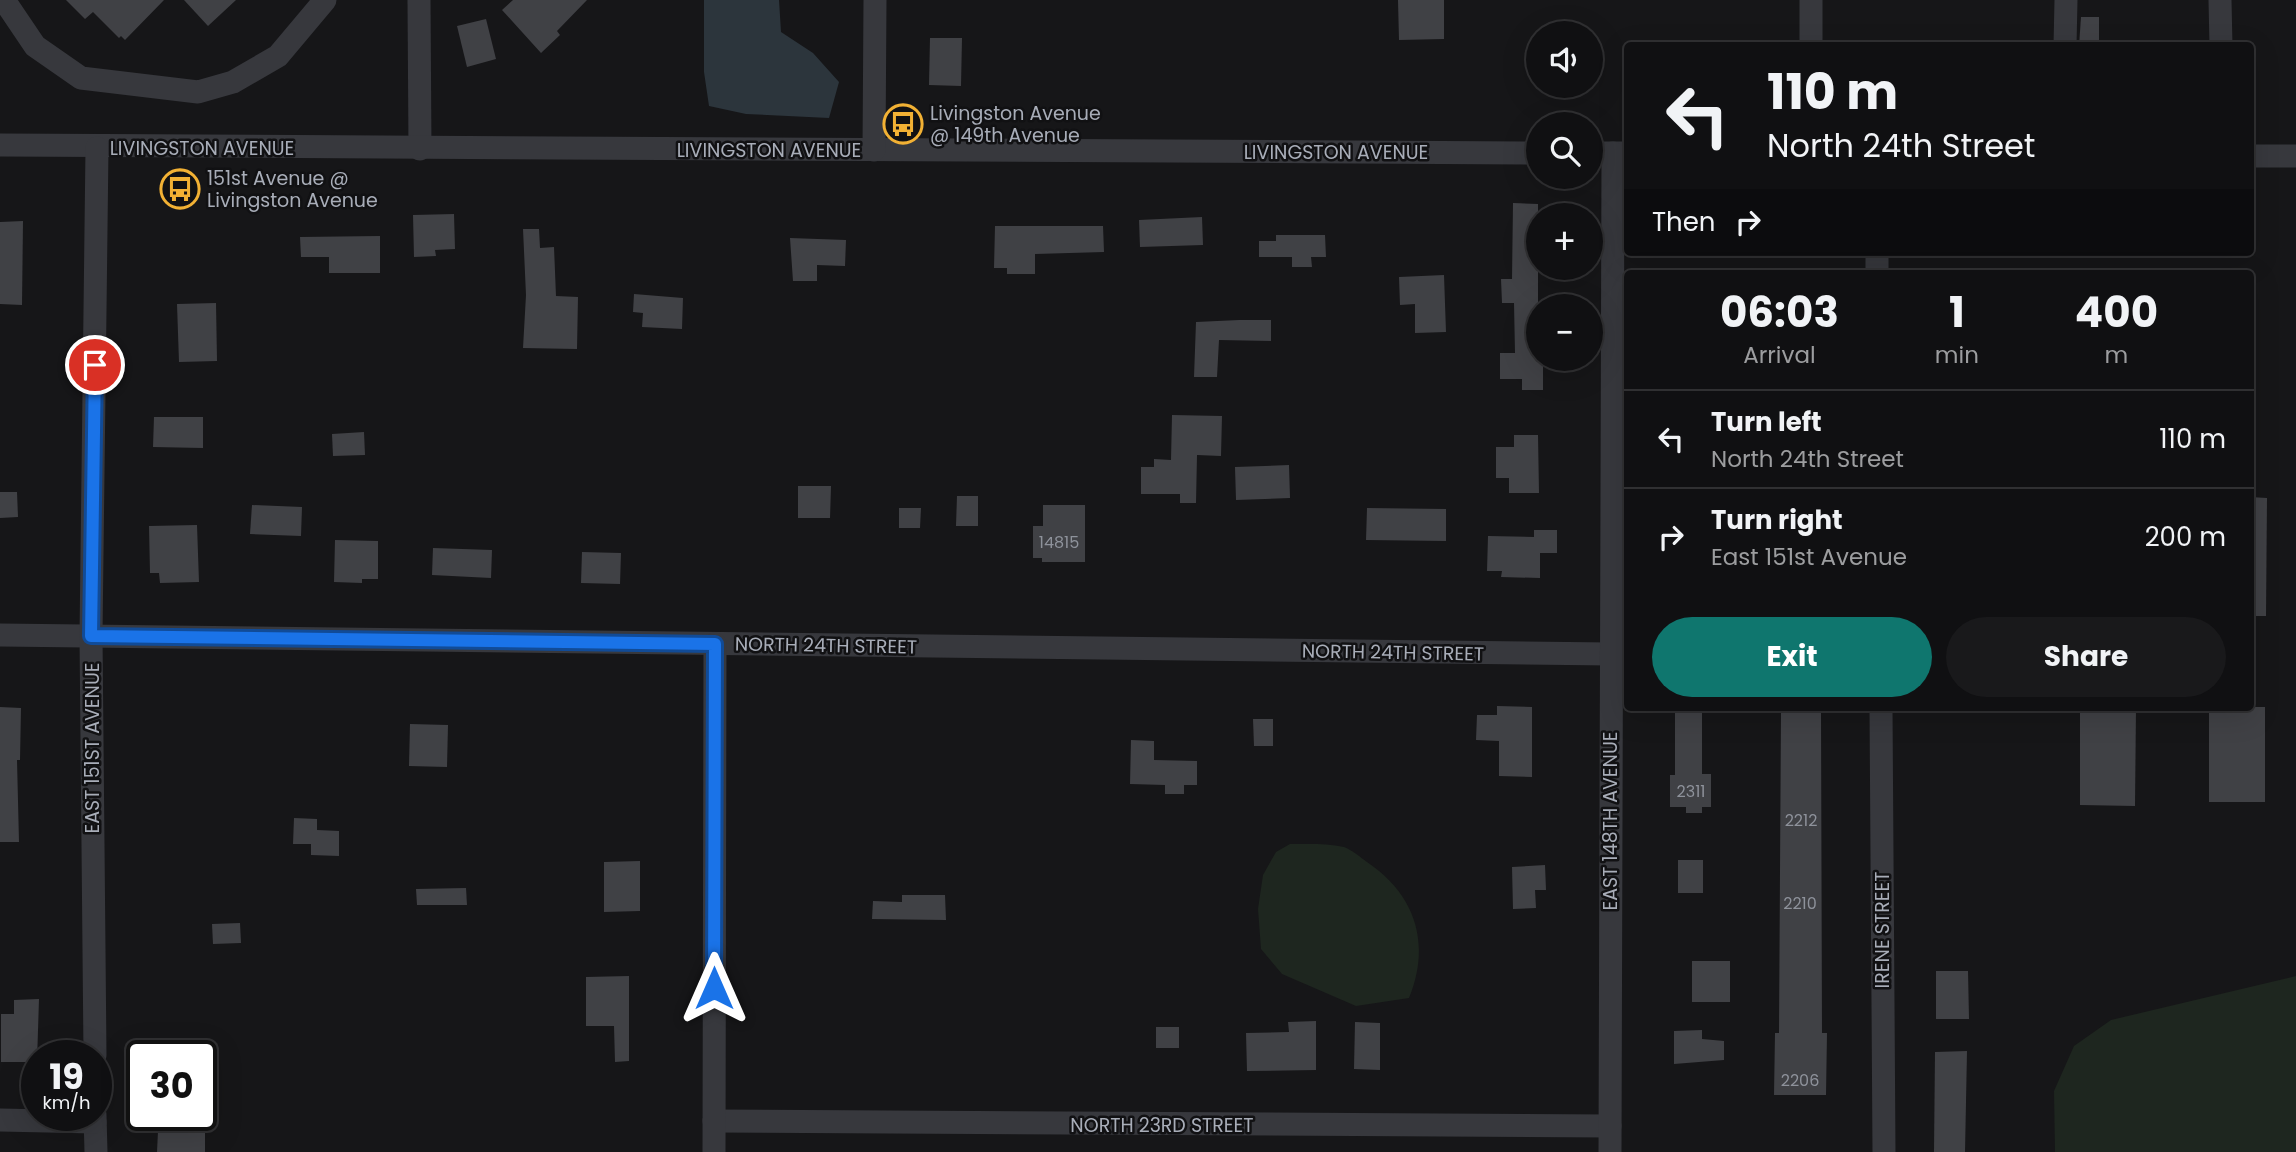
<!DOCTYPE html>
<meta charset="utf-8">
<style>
body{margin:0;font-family:Poppins,sans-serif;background:#19191b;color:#f1f3f6;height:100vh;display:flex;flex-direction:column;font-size:26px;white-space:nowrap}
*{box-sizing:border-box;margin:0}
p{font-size:23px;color:#9c9d9f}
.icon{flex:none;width:38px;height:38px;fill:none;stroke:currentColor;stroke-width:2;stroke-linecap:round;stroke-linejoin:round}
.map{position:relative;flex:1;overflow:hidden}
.sheet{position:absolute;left:1624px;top:270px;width:630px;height:441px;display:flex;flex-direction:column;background:#101012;border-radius:7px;box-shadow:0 7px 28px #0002,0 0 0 2px #303032}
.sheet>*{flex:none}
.top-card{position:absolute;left:1624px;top:42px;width:630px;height:214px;border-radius:7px;box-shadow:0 7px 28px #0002,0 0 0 2px #303032;background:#101012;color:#f1f3f6;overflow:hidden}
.controls{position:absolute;left:1526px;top:21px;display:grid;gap:14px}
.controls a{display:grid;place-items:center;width:77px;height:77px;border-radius:50%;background:#101012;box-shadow:0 7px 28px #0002,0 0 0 2px #303032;font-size:35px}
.speed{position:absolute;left:21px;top:1040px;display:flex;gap:14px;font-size:35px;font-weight:700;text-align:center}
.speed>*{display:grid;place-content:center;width:91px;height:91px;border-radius:50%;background:#101012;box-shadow:0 7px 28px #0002,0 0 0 2px #303032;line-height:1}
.speed small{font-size:18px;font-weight:400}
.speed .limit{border:4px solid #111;border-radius:10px;background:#fff;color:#111}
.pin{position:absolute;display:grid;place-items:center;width:60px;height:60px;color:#fff;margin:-30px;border:4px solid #fff;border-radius:50%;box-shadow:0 2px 7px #0007}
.me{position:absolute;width:77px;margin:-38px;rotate:0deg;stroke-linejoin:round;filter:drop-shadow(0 0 5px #0008)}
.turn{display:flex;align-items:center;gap:24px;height:147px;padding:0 28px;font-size:32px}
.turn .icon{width:91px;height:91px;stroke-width:2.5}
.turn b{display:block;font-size:49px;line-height:60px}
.then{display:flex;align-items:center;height:66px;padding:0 28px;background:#0003;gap:14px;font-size:26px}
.eta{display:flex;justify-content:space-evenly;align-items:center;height:119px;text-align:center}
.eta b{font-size:42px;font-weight:700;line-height:49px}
.primary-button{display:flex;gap:14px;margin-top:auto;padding:14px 28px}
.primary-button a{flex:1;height:80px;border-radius:42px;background:#0f766e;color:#fff;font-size:28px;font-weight:700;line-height:80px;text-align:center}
.primary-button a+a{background:#19191b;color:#f1f3f6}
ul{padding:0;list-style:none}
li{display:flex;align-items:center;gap:21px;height:98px;padding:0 28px;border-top:2px solid #303032}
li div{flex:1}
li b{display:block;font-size:26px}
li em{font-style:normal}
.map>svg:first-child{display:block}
</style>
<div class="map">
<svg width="2296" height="1152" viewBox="0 0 2296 1152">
<rect width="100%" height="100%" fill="#161618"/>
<!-- green -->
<g fill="#1e261f">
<path d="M 1290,844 C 1307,844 1327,843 1344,847 C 1352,850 1360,857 1367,862 C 1416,895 1431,944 1409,998 L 1356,1006 L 1282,974 L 1261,949 L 1258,909 L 1263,875 L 1276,852 Z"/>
<path d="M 2296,976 L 2296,1152 L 2055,1152 L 2054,1091 L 2074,1046 L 2111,1020 Z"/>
</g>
<!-- water -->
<path fill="#2c353c" d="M 704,0 L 779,0 L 781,32 L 813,53 L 839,82 L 829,118 L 746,114 L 709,106 L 704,72 Z"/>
<!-- building -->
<g fill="#404145">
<path d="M 66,0 L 164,0 L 125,40 L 121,36 L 119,38 L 93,12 L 85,19 Z"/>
<path d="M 184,0 L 236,0 L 208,26 Z"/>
<path d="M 513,0 L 587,0 L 557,31 L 560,35 L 541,53 L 502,10 Z"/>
<path d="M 1398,0 L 1444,0 L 1444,39 L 1399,40 Z"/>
<path d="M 2081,17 L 2099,17 L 2099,46 L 2079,46 Z"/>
<path d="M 486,19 L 496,59 L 467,67 L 457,26 Z"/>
<path d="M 930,38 L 962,38 L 961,86 L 929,85 Z"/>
<path d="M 1513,203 L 1538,204 L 1538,359 L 1543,359 L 1543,390 L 1522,390 L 1522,379 L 1500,379 L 1500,353 L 1515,353 L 1514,303 L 1502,303 L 1501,279 L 1512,279 Z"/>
<path d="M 454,214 L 455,249 L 435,250 L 436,256 L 414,257 L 413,215 Z"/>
<path d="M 1202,217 L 1203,245 L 1140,247 L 1139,220 Z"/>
<path d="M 23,221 L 22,305 L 0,304 L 0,222 Z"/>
<path d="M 995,226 L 1103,226 L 1104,252 L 1035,254 L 1035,274 L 1007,274 L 1007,268 L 994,268 Z"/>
<path d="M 523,229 L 539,229 L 540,248 L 554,247 L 556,296 L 578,297 L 577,349 L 523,348 L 526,295 Z"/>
<path d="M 1276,235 L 1325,235 L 1326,257 L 1311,257 L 1312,267 L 1292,267 L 1292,257 L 1259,257 L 1259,241 L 1276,241 Z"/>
<path d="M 380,236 L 380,273 L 329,273 L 329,257 L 301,257 L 300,237 Z"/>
<path d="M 790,238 L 846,240 L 845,266 L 817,265 L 817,281 L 793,281 Z"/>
<path d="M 1444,275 L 1446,332 L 1415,333 L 1415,304 L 1400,305 L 1399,277 Z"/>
<path d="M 634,294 L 683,298 L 682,329 L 642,327 L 643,313 L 633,312 Z"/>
<path d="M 216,303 L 217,361 L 179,362 L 177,304 Z"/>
<path d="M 1239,320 L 1271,320 L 1271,341 L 1219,340 L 1217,377 L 1194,377 L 1196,322 Z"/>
<path d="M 1172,415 L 1222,416 L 1221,456 L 1197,455 L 1196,503 L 1180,503 L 1180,494 L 1141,494 L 1141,467 L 1154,467 L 1154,459 L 1171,460 Z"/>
<path d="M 154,417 L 203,417 L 203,448 L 153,447 Z"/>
<path d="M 364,432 L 365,455 L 333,456 L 332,434 Z"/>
<path d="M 1514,435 L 1538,435 L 1539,493 L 1509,493 L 1509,478 L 1496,478 L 1496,447 L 1514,447 Z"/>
<path d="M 1289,465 L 1290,498 L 1236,500 L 1235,467 Z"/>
<path d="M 798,486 L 831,486 L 830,518 L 798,518 Z"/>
<path d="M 0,492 L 17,492 L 18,517 L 0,518 Z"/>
<path d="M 957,496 L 978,496 L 978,526 L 956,526 Z"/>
<path d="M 2250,497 L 2267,498 L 2266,616 L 2250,616 Z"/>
<path d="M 252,505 L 302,507 L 301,536 L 250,534 Z"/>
<path d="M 1043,505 L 1085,505 L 1085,562 L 1042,562 L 1042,558 L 1033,558 L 1033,526 L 1043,526 Z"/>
<path d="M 899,508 L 921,508 L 920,528 L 899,528 Z"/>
<path d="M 1367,508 L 1446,509 L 1446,541 L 1366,540 Z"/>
<path d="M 197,525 L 199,582 L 160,583 L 159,573 L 150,573 L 149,526 Z"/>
<path d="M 1534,530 L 1557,530 L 1557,553 L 1540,553 L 1540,578 L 1501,577 L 1502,571 L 1487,571 L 1488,536 L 1534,537 Z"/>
<path d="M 335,540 L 378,541 L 378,579 L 362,579 L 362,583 L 334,582 Z"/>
<path d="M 433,548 L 492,550 L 491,578 L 432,575 Z"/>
<path d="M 582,552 L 621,553 L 620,584 L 581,583 Z"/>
<path d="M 1497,706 L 1532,707 L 1532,777 L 1499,776 L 1499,741 L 1476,740 L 1477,715 L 1497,715 Z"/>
<path d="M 0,707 L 21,708 L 20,760 L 17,760 L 19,842 L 0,842 Z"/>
<path d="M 1675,707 L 1702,707 L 1702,774 L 1711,774 L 1711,807 L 1702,807 L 1702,813 L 1686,813 L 1686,807 L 1670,807 L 1670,775 L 1675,775 Z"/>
<path d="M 2080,707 L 2136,707 L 2135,806 L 2080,805 Z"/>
<rect x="2209" y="707" width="56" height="95"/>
<path d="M 1781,710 L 1821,710 L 1822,1033 L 1827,1033 L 1826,1095 L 1774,1095 L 1775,1033 L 1779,1033 Z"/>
<path d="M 1253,719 L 1273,719 L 1273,746 L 1254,746 Z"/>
<path d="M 410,724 L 448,725 L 447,767 L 409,766 Z"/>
<path d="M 1131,740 L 1154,741 L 1154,760 L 1197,761 L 1197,785 L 1184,785 L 1184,794 L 1165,794 L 1165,785 L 1130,784 Z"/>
<path d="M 294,818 L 317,819 L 317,830 L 339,831 L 339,856 L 311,855 L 311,844 L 293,844 Z"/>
<rect x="1678" y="860" width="25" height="33"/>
<path d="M 640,861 L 640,911 L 604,912 L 604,862 Z"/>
<path d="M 1545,865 L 1546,890 L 1535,890 L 1536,908 L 1513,909 L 1512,867 Z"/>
<path d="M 466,888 L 467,905 L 417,905 L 416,889 Z"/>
<path d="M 902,895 L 945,895 L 946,920 L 872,919 L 873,901 L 902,902 Z"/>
<path d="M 240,923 L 241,943 L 213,944 L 212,924 Z"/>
<rect x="1692" y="961" width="38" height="41"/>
<path d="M 1936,971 L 1968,971 L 1969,1019 L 1936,1019 Z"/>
<path d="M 629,976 L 629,1061 L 615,1062 L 614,1026 L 586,1026 L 586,977 Z"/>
<path d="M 39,999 L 37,1062 L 1,1062 L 1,1014 L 14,1014 L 14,1000 Z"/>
<path d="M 1316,1021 L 1316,1070 L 1247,1071 L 1246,1033 L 1289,1032 L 1288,1022 Z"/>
<path d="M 1355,1022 L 1380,1023 L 1380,1070 L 1354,1069 Z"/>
<rect x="1156" y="1027" width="23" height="21"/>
<path d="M 1702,1030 L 1702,1039 L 1724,1041 L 1724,1060 L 1674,1064 L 1674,1031 Z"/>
<path d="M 1967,1051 L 1965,1152 L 1934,1152 L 1935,1052 Z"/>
<path d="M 158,1131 L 205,1132 L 205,1152 L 157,1152 Z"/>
</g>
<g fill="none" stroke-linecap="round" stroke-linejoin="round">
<!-- minor -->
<g stroke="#37383d" stroke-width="23">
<path d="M 4,0 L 35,46 L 81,78 L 198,92 L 233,82 L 278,56 L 325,0"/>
<path d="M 419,0 L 420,149"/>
<path d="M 1811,0 L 1811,46"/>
<path d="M 2220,0 L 2221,46"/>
<path d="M 2065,46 L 2066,0"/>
<path d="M 0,145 L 1538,153"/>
<path d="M 874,150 L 875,0"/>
<path d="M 1591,153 L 1628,153"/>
<path d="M 2250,156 L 2296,156"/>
<path d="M 1877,252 L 1877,273"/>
<path d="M 0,635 L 1611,654"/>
<path d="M 1881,707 L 1884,1152"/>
<path d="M 95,1055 L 91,636 L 97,148"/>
<path d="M 95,1115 L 96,1152"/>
<path d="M 0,1120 L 95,1122"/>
<path d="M 714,1121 L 1610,1126"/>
<path d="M 714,1152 L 715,644"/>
<path d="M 1610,1152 L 1613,153"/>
</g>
</g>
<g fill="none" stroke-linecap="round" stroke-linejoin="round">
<!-- route casing -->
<g stroke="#114b97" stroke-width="18">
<path id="route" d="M 95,365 L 91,636 L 715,644 L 714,988"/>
</g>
<!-- route -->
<use href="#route" stroke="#1a73e8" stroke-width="12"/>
</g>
<!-- icons -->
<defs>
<g id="bus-ring" transform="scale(2.0125)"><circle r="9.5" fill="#111113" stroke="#f2b134" stroke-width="1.5"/><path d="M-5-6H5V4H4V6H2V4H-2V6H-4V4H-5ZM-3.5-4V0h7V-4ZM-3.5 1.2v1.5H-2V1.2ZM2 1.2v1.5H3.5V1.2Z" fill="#f2b134"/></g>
</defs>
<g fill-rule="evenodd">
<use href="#bus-ring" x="903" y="124"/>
<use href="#bus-ring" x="180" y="189"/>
</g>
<g text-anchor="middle" stroke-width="5" stroke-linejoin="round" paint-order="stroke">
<!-- number labels -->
<g font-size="16" fill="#8e929b">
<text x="1059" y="548">14815</text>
<text x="1691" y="797">2311</text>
<text x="1801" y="826">2212</text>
<text x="1800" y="909">2210</text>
<text x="1800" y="1086">2206</text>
</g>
<!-- poi labels -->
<g font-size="19" fill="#a8adb8" stroke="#111113" text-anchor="start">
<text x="930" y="120">Livingston Avenue<tspan x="930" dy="22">@ 149th Avenue</tspan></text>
<text x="207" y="185">151st Avenue @<tspan x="207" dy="22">Livingston Avenue</tspan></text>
</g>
<!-- street labels -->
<g font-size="19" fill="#a8adb8" stroke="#111113">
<text x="202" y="155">LIVINGSTON AVENUE</text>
<text x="769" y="157">LIVINGSTON AVENUE</text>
<text x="1336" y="159">LIVINGSTON AVENUE</text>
<text transform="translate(826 645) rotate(1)" y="7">NORTH 24TH STREET</text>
<text transform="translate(1393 652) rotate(1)" y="7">NORTH 24TH STREET</text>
<text transform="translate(92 748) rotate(-90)" y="7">EAST 151ST AVENUE</text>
<text transform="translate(1610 821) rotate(-90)" y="7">EAST 148TH AVENUE</text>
<text transform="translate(1882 930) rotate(-90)" y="7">IRENE STREET</text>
<text x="1162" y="1132">NORTH 23RD STREET</text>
</g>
</g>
</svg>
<div class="controls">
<a><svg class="icon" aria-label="sound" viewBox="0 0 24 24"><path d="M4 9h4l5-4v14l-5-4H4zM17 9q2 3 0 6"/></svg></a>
<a><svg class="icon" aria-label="search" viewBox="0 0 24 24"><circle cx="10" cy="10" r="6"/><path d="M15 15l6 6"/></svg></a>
<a>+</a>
<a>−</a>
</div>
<div class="speed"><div>19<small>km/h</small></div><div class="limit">30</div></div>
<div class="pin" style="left:95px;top:365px;background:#d93025"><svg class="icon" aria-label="arrive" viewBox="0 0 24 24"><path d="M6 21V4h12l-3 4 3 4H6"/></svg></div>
<svg class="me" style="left:714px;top:988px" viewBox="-20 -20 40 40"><path d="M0-17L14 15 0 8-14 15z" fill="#1a73e8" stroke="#fff" stroke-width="4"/></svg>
<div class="top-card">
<div class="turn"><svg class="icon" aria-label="left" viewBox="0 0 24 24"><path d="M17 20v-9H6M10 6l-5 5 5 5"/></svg><div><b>110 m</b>North 24th Street</div></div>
<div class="then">Then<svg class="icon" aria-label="right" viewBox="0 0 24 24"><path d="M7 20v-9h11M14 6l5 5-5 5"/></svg></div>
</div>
<section class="sheet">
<div class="eta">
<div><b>06:03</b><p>Arrival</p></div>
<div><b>1</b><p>min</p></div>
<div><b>400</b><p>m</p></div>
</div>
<ul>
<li><svg class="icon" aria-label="left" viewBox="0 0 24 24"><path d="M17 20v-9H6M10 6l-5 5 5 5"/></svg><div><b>Turn left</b><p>North 24th Street</p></div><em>110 m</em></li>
<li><svg class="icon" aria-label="right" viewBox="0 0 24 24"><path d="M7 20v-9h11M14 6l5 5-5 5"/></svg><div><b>Turn right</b><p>East 151st Avenue</p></div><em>200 m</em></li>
</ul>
<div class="primary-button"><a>Exit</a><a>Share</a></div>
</section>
</div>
